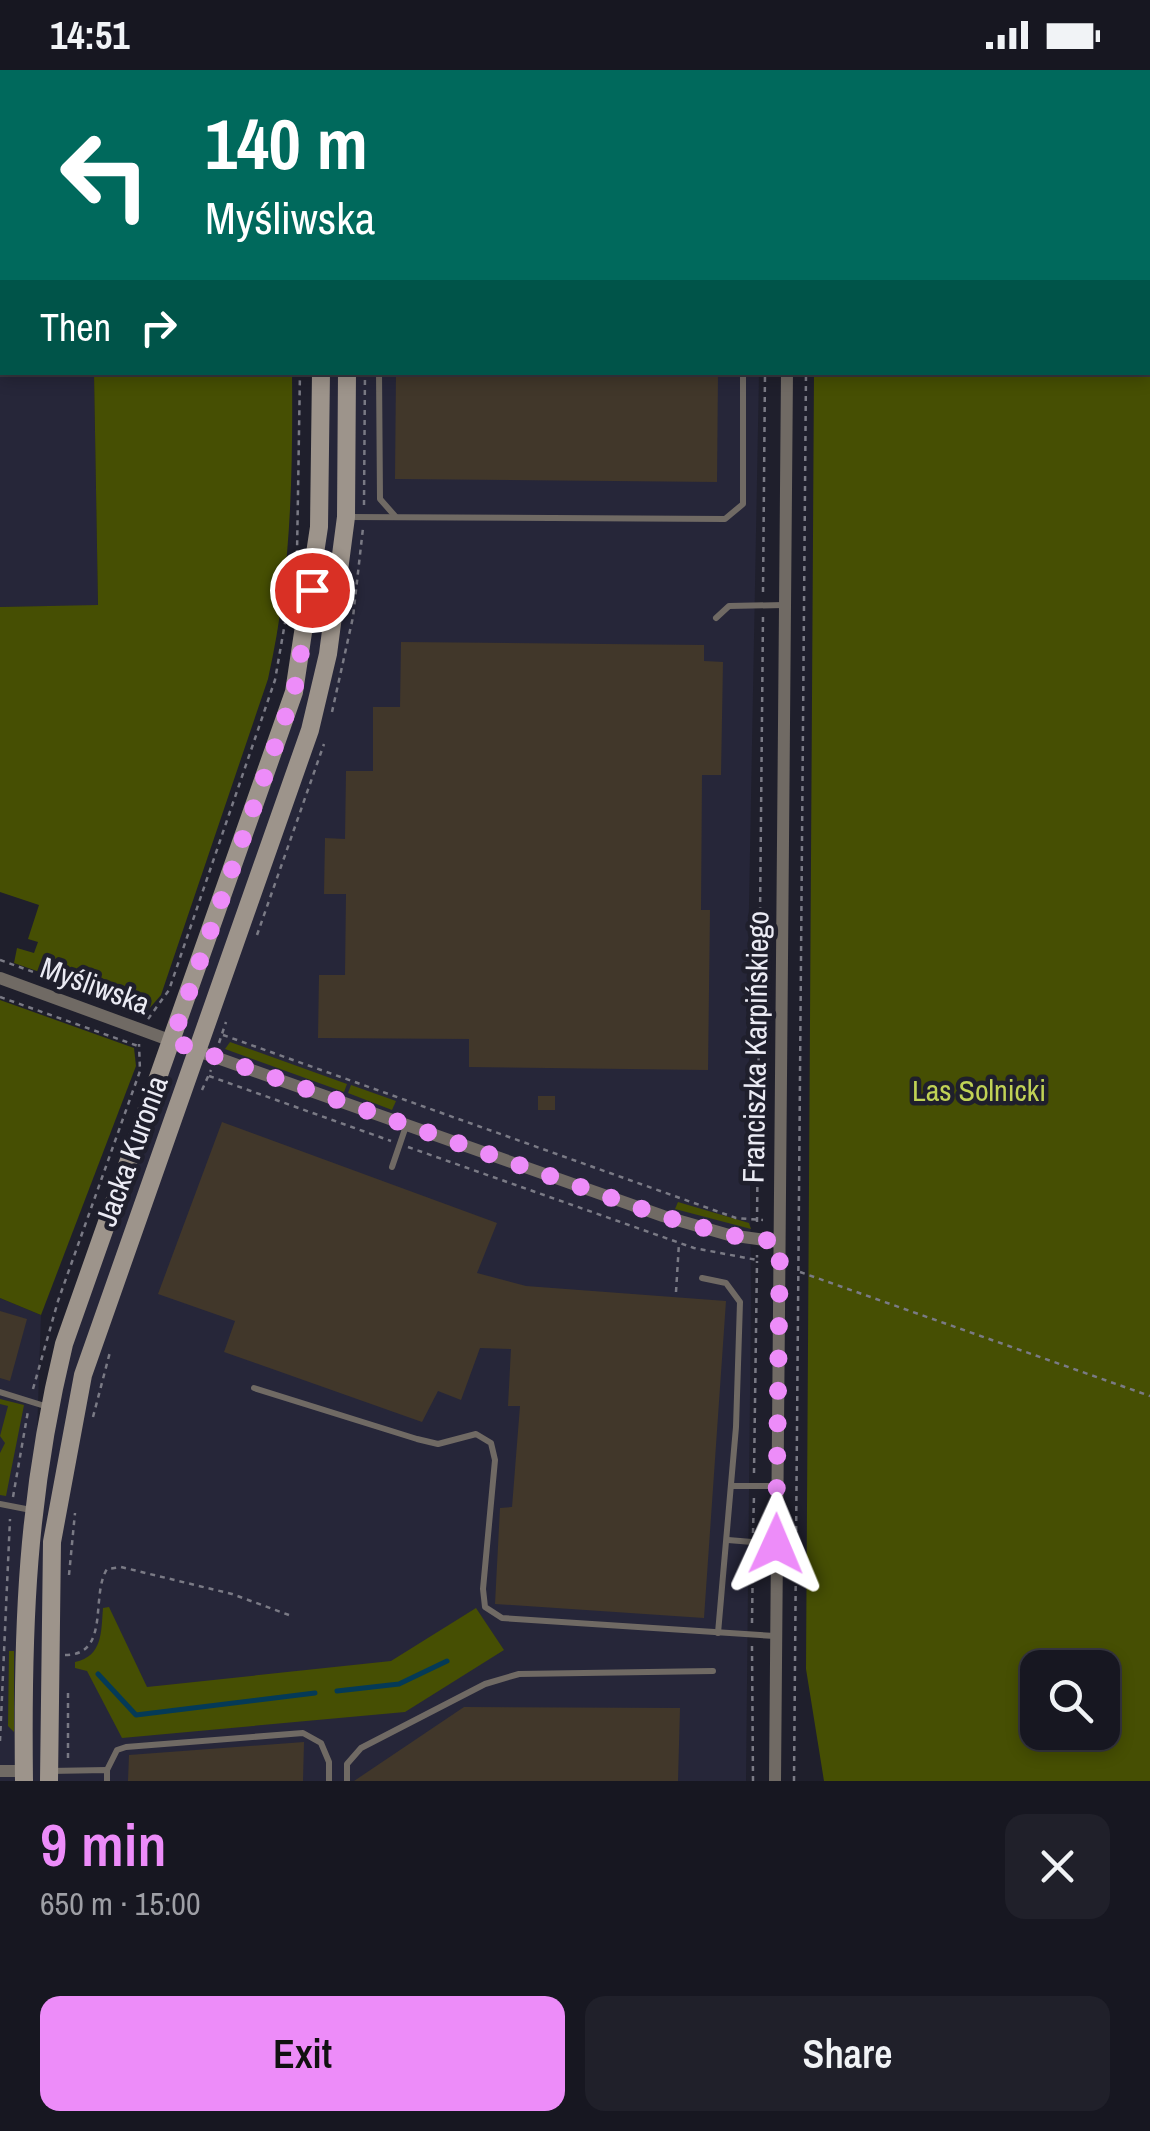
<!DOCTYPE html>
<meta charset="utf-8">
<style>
body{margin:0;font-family:"Archivo Narrow",sans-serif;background:#20202a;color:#f1f3f6;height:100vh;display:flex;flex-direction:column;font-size:38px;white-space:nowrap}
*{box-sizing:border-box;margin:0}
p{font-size:32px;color:#9e9fa5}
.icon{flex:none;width:55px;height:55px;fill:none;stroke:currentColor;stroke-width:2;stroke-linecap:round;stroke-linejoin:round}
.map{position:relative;height:1711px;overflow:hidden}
.side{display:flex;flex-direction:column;background:#171721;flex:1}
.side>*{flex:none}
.top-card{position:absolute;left:0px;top:0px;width:1150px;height:305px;box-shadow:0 5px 15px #0003,0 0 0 2px #36363f;background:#00695c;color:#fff;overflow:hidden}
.fabs{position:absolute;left:1020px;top:1580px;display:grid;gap:20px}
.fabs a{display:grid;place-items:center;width:100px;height:100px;border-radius:20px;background:#171721;box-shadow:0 5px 15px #0003,0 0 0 2px #36363f;font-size:50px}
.pin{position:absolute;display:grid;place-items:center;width:85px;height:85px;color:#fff;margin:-42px;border:5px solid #fff;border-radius:50%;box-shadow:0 2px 10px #0007}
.me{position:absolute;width:110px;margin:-55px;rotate:1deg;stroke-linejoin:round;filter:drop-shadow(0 0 8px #0008)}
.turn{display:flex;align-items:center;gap:35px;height:210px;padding:0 40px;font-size:45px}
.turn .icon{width:130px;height:130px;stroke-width:2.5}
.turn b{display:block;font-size:70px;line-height:85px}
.then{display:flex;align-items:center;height:95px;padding:0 40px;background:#0003;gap:20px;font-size:38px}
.round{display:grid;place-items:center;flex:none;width:105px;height:105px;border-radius:20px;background:#20202a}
.overview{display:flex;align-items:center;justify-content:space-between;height:170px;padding:0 40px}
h1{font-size:60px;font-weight:600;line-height:75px;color:#ed8cf9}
.action{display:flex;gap:20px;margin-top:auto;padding:20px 40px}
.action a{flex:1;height:115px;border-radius:20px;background:#ed8cf9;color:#111;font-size:40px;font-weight:600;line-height:115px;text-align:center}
.action a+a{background:#20202a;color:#f1f3f6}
.status{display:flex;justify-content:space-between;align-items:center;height:70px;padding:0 50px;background:#171721;direction:ltr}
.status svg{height:28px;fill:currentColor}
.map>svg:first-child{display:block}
</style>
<div class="status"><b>14:51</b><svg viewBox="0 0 49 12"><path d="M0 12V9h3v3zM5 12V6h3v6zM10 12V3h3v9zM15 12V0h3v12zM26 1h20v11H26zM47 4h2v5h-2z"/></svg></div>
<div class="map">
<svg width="1150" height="1711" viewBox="0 0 1150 1711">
<rect width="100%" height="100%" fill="#1f1f2c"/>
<!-- built -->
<g fill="#262639">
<path d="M 0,0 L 113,0 L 2,2 L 2,302 L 94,303 L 98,536 L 0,537 Z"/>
<path d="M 322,0 L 766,0 L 322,2 Z"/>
<path d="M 324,303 L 759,303 L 748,888 L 751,1228 L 746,1711 L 0,1711 L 0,1228 L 41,1245 L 35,1425 L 68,1275 L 296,622 Z"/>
</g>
<!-- green -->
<g fill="#464f03" fill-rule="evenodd">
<rect x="113" y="0" width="178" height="2"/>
<path d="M 816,0 L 1150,0 L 1150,1711 L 824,1711 L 806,1599 L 814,303 L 1148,302 L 1148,2 ZM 1038,1598 L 1102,1598 L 1102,1662 L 1038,1662 Z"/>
<path d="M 94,303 L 292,303 C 293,407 291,507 268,609 L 161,925 L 148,940 L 14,893 L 17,878 L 34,883 L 38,872 L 28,869 L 39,835 L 0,822 L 0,537 L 98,535 Z"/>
<path d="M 0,930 L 134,978 L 136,996 L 41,1245 L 0,1228 Z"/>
<path d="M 230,972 L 347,1014 L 344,1022 L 225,979 Z"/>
<path d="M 351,1015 L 396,1031 L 392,1040 L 348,1023 Z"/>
<path d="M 678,1132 L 749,1153 L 751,1159 L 675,1139 Z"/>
<path d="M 0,1329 L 24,1335 L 6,1426 L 0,1425 L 0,1383 L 5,1373 L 0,1366 L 8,1336 L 0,1334 Z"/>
<path d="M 109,1537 L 147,1617 L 391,1591 L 476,1538 L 504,1580 L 405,1642 L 122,1668 L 87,1601 L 75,1598 L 75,1592 C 103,1586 101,1562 103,1538 Z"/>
<path d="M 9,1581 L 14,1581 L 14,1662 L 8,1656 Z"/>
</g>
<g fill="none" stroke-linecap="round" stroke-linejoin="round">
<!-- stream -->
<g stroke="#043a57" stroke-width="5">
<path d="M 98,1604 L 136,1645 L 315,1623"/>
<path d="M 337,1621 L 399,1614 L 447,1591"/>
</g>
</g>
<!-- building -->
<g fill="#41372a">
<path d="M 396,302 L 718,302 L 717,412 L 395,409 Z"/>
<path d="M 401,572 L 704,575 L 704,591 L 723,592 L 721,705 L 702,705 L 701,840 L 710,840 L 708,1000 L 469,997 L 469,969 L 318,968 L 319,905 L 345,905 L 346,824 L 324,824 L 325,768 L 345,769 L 346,701 L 373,701 L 373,637 L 400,637 Z"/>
<rect x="538" y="1026" width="17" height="14"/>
<path d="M 222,1052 L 497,1153 L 477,1203 L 526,1216 L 726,1231 L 704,1548 L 495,1534 L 500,1438 L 512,1437 L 520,1336 L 508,1336 L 511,1279 L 480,1278 L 461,1330 L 438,1321 L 422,1352 L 224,1282 L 235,1251 L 158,1224 Z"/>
<path d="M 0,1241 L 27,1249 L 10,1311 L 0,1308 Z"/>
<path d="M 464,1637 L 680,1638 L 678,1711 L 354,1711 Z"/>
<path d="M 304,1672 L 303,1711 L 128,1711 L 129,1685 Z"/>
</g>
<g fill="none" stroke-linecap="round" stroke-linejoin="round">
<!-- path -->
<g stroke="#7a7a85" stroke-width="2.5" stroke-dasharray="5 5" stroke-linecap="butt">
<path d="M 300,0 L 300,2"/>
<path d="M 769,2 L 769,0"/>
<path d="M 809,2 L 809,0"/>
<path d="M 962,2 L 962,0"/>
<path d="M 1148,272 L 1150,274"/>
<path d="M 364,435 L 365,302"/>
<path d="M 763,522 L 765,302"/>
<path d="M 332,642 L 353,547 L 363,458"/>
<path d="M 257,865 L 324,674"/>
<path d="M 0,890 L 150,944"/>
<path d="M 0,927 L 138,976"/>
<path d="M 148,949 L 169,920 L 275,610 L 297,484 L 300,302"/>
<path d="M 223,965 L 736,1148 L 763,1150"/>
<path d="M 219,973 L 226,952"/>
<path d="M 209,1006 L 391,1071"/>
<path d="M 202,1020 L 211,1000"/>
<path d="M 408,1077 L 694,1178 L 757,1190 L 757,1185"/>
<path d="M 757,1152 L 763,545"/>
<path d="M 800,1202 L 1150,1326"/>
<path d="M 676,1222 L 679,1173"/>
<path d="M 33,1319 L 58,1231 L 140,1001 L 139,974"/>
<path d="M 93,1347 L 110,1282"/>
<path d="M 754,1403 L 757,1191"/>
<path d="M 13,1427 L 28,1341"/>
<path d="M 753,1463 L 754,1426"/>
<path d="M 69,1505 L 75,1443"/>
<path d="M 752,1553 L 753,1481"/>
<path d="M 752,1576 L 753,1711"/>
<path d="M 65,1585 C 111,1585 90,1526 107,1499 L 121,1497 L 232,1524 L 289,1545"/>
<path d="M 68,1623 L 68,1690"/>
<path d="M 0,1671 L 10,1449"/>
<path d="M 794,1711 L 806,302"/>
</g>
<!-- service -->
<g stroke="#706a64" stroke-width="6">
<path d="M 744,2 L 744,0"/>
<path d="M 379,302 L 380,429 L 395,446"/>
<path d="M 348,447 L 725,449 L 743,434 L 743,302"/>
<path d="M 716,548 L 729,536 L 784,535"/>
<path d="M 392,1097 L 406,1056"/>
<path d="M 702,1208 L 726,1213 L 740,1232 L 736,1357 L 718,1563"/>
<path d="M 254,1318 L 417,1369 L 438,1374 L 476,1364 L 491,1373 L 495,1390 L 483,1519 L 485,1537 L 502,1548 L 775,1566"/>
<path d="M 0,1322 L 48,1337"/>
<path d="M 732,1416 L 776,1416"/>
<path d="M 0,1434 L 31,1440"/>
<path d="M 728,1470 L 776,1474"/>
<path d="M 107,1700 L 117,1680 L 126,1677 L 303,1663 L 321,1673 L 329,1692 L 329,1711"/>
<path d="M 49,1701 L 107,1700 L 107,1711"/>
<path d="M 347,1711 L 347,1694 L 361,1678 L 485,1614 L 519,1604 L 713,1601"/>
</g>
<!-- minor -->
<g stroke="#706a64" stroke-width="12">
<path d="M 790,2 L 790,0"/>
<path d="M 0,908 L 172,971"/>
<path d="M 198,981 L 663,1146 L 729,1165 L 779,1172"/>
<path d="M 0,1701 L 24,1701"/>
<path d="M 775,1711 L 787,302"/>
</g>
<!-- secondary -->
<g stroke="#9d948b" stroke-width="18">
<path d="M 321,0 L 321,2"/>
<path d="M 347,0 L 347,2"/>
<path d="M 24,1711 C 22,1556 27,1426 64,1274 L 294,622 L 319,457 L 321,302"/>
<path d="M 49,1711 L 52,1472 L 83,1305 L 310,660 L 328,584 L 346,447 L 347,302"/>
</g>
</g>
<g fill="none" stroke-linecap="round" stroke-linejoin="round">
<!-- route -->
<path stroke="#ed8cf9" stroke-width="18" stroke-dasharray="0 32.4" d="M 312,520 L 294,622 L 172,971 L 662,1146 L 729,1165 L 780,1172 L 776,1474"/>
</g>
<g text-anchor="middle" stroke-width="9" stroke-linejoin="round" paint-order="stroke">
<!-- street labels -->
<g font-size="30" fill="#ebebf4" stroke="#1f1f2c">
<text transform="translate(95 916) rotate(20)" y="10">Myśliwska</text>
<text transform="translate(756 977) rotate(-89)" y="10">Franciszka Karpińskiego</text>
<text transform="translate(132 1081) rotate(-70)" y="10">Jacka Kuronia</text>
</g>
<!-- park labels -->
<g font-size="30" fill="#c0d255" stroke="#1f1f2c">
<text x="979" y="1031">Las Solnicki</text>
</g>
</g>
</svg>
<div class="fabs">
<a><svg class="icon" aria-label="search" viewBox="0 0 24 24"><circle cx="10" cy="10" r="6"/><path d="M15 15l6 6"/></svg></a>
</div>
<div class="pin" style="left:312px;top:520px;background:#d93025"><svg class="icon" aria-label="arrive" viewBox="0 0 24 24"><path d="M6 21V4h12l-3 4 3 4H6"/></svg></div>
<svg class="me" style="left:776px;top:1474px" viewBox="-20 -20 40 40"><path d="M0-17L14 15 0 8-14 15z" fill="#ed8cf9" stroke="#fff" stroke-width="4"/></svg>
<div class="top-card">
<div class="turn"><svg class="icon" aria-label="left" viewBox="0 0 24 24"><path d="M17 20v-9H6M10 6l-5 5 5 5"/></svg><div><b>140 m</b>Myśliwska</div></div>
<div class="then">Then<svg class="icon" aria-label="right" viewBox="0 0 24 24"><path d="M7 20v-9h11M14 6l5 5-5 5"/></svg></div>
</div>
</div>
<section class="side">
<div class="overview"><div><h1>9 min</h1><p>650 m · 15:00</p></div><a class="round"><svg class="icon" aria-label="close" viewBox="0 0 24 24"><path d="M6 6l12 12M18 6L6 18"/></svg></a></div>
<div class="action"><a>Exit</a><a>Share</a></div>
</section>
